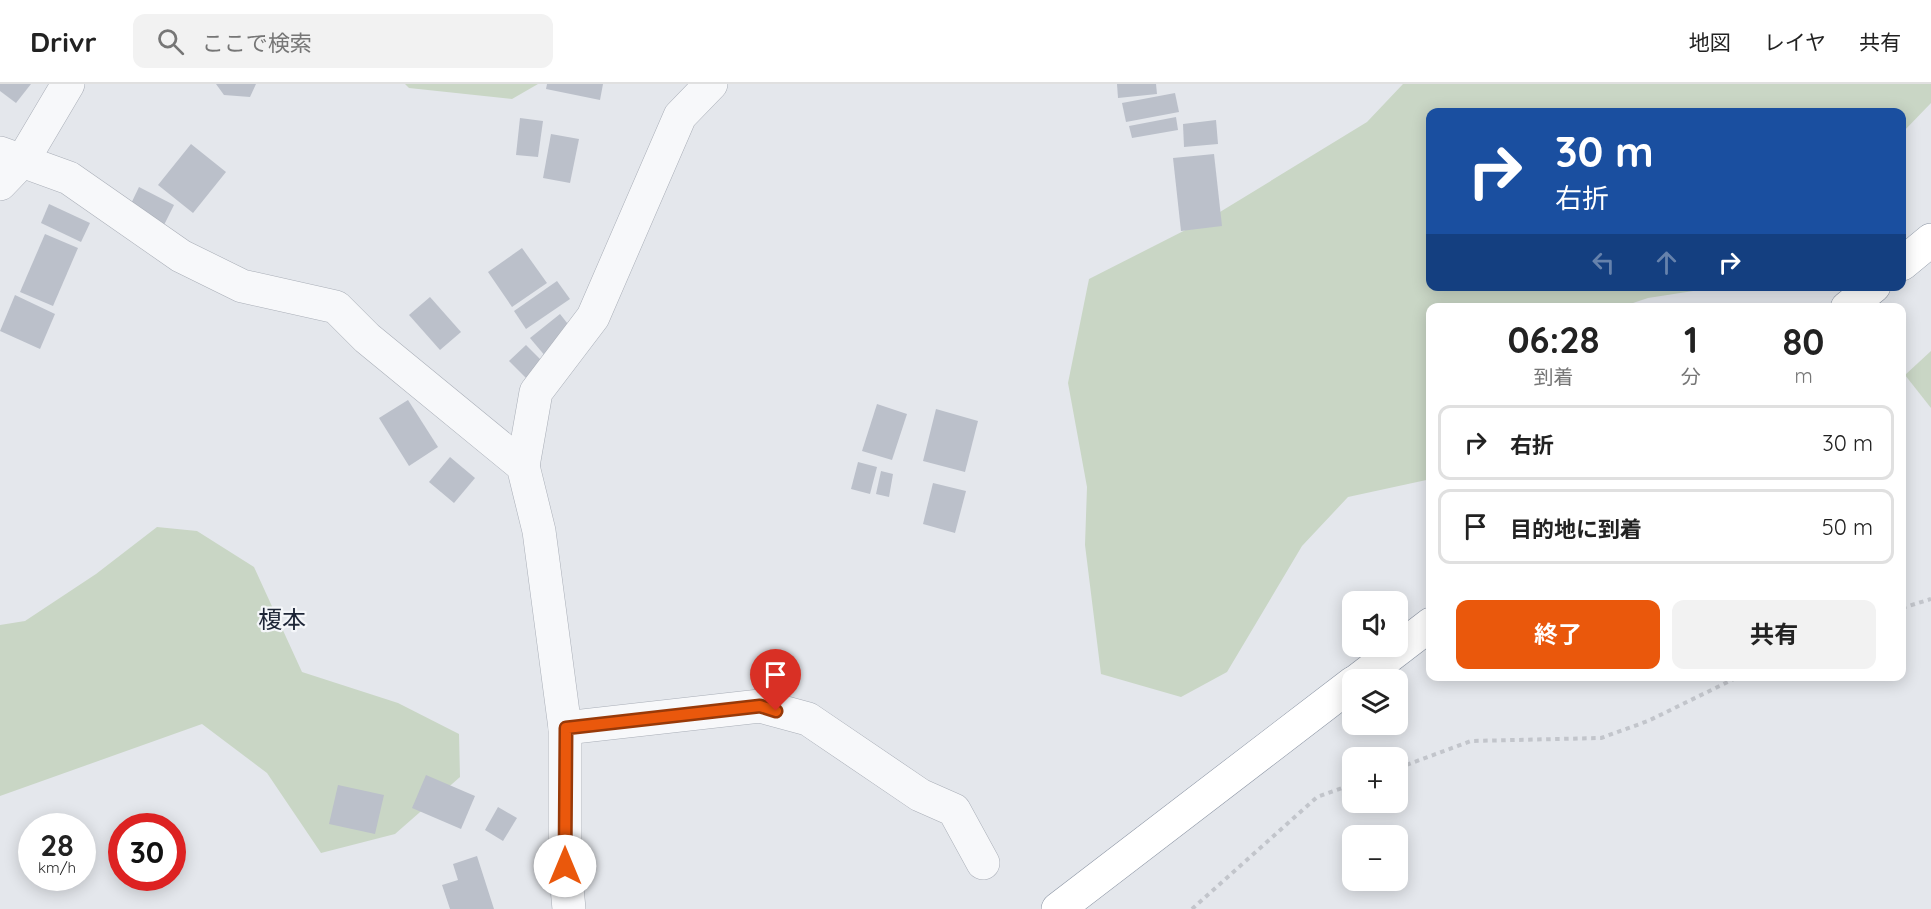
<!DOCTYPE html>
<html lang="ja">
<meta charset="utf-8">
<style>
body{margin:0;font-family:Quicksand,"Noto Sans JP",sans-serif;background:#f2f2f2;color:#222;height:100vh;display:flex;flex-direction:column;font-size:22px;white-space:nowrap}
*{box-sizing:border-box;margin:0}
p{font-size:20px;color:#767676}
.icon{flex:none;width:33px;height:33px;fill:none;stroke:currentColor;stroke-width:2;stroke-linecap:round;stroke-linejoin:round}
.map{position:relative;flex:1;overflow:hidden}
.side{position:absolute;left:1426px;top:219px;width:480px;height:378px;display:flex;flex-direction:column;background:#fff;border-radius:12px;box-shadow:0 3px 15px #0003}
.side>*{flex:none}
.banner{position:absolute;left:1426px;top:24px;width:480px;height:183px;border-radius:12px;box-shadow:0 3px 15px #0003;background:#1a4fa0;color:#fff;overflow:hidden}
.fabs{position:absolute;left:1342px;top:507px;display:grid;gap:12px}
.fabs a{display:grid;place-items:center;width:66px;height:66px;border-radius:12px;background:#fff;box-shadow:0 3px 15px #0003;font-size:30px}
.speed{position:absolute;left:18px;top:729px;display:flex;gap:12px;font-size:30px;font-weight:700;text-align:center}
.speed>*{display:grid;place-content:center;width:78px;height:78px;border-radius:50%;background:#fff;box-shadow:0 3px 15px #0003;line-height:1}
.speed small{font-size:15px;font-weight:400}
.speed .limit{border:9px solid #d22;background:#fff;color:#111}
.pin{position:absolute;display:grid;place-items:center;width:51px;height:51px;color:#fff;margin:-62px -26px;border-radius:50% 50% 50% 0;rotate:-45deg;box-shadow:0 0 6px #0007}
.pin .icon{rotate:45deg}
.me{position:absolute;width:66px;margin:-33px;rotate:0deg;stroke-linejoin:round;filter:drop-shadow(0 0 4px #0008)}
.turn{display:flex;align-items:center;gap:21px;height:126px;padding:0 30px;font-size:27px}
.turn .icon{width:78px;height:78px;stroke-width:2.5}
.turn b{display:block;font-size:42px;line-height:51px}
.lanes{display:flex;align-items:center;height:57px;padding:0 30px;background:#0003;justify-content:center;gap:30px;direction:ltr}
.lanes .off{opacity:.35}
.eta{display:flex;justify-content:space-evenly;align-items:center;height:102px;text-align:center}
.eta b{font-size:36px;font-weight:700;line-height:42px}
.action{display:flex;gap:12px;margin-top:auto;padding:12px 30px}
.action a{flex:1;height:69px;border-radius:12px;background:#ea580c;color:#fff;font-size:24px;font-weight:700;line-height:69px;text-align:center}
.action a+a{background:#f2f2f2;color:#222}
ul{padding:0;list-style:none}
li{display:flex;align-items:center;gap:18px;height:75px;margin:0 12px 9px;padding:0 18px;border:3px solid #e0e0e0;border-radius:12px}
li div{flex:1}
li b{display:block;font-size:22px}
li em{font-style:normal}
header{display:flex;align-items:center;gap:36px;box-sizing:border-box;height:84px;padding:0 30px;background:#fff;border-bottom:2px solid #e0e0e0}
header strong{font-size:28px}
nav{display:flex;gap:33px;margin-inline-start:auto;font-size:21px}
.search{width:420px;height:54px;background:#f2f2f2;display:flex;align-items:center;gap:15px;box-sizing:border-box;padding:0 21px;border-radius:12px;color:#767676;font-size:22px}
.map>svg:first-child{display:block}
</style>
<header>
<strong>Drivr</strong>
<div class="search"><svg class="icon" aria-label="search" viewBox="0 0 24 24"><circle cx="10" cy="10" r="6"/><path d="M15 15l6 6"/></svg>ここで検索</div>
<nav><a>地図</a><a>レイヤ</a><a>共有</a></nav>
</header>
<div class="map">
<svg width="1931" height="825" viewBox="0 0 1931 825">
<rect width="100%" height="100%" fill="#e4e7ec"/>
<!-- green -->
<g fill="#c9d6c5">
<path d="M 405,0 L 538,0 L 512,15 L 409,4 Z"/>
<path d="M 1403,0 L 1931,0 L 1931,19 L 1902,49 L 1902,28 L 1431,28 L 1431,202 L 1719,203 L 1648,214 L 1621,223 L 1431,224 L 1431,395 L 1348,413 L 1302,462 L 1227,588 L 1181,613 L 1101,590 L 1085,461 L 1087,403 L 1068,299 L 1089,195 L 1215,131 L 1367,38 Z"/>
<path d="M 1931,267 L 1931,324 L 1905,291 Z"/>
<path d="M 157,443 L 197,447 L 254,483 L 302,588 L 398,619 L 459,650 L 460,693 L 395,750 L 321,769 L 267,689 L 202,640 L 0,712 L 0,541 L 25,537 L 96,490 Z"/>
</g>
<!-- building -->
<g fill="#bbc0ca">
<path d="M 0,0 L 31,0 L 16,19 L 0,7 Z"/>
<path d="M 216,0 L 256,0 L 250,13 L 224,11 Z"/>
<path d="M 547,0 L 603,0 L 600,16 L 546,5 Z"/>
<path d="M 1117,0 L 1156,0 L 1157,10 L 1118,14 Z"/>
<path d="M 1175,9 L 1179,28 L 1126,38 L 1122,19 Z"/>
<path d="M 1176,33 L 1178,46 L 1132,54 L 1129,42 Z"/>
<path d="M 520,34 L 543,37 L 538,73 L 516,71 Z"/>
<path d="M 1216,36 L 1218,60 L 1184,63 L 1183,40 Z"/>
<path d="M 551,50 L 579,55 L 570,99 L 543,94 Z"/>
<path d="M 191,60 L 226,88 L 193,129 L 158,101 Z"/>
<path d="M 1214,70 L 1222,142 L 1181,147 L 1173,74 Z"/>
<path d="M 139,103 L 174,121 L 163,143 L 128,126 Z"/>
<path d="M 49,120 L 90,139 L 81,158 L 41,139 Z"/>
<path d="M 45,150 L 78,164 L 53,222 L 20,208 Z"/>
<path d="M 522,164 L 547,199 L 512,223 L 488,188 Z"/>
<path d="M 557,197 L 570,215 L 526,245 L 514,227 Z"/>
<path d="M 15,211 L 55,230 L 40,265 L 0,247 Z"/>
<path d="M 430,213 L 461,248 L 440,266 L 409,231 Z"/>
<path d="M 560,230 L 575,249 L 546,273 L 530,254 Z"/>
<path d="M 526,261 L 542,277 L 526,294 L 509,277 Z"/>
<path d="M 408,316 L 438,363 L 409,382 L 379,334 Z"/>
<path d="M 877,320 L 907,330 L 892,376 L 862,367 Z"/>
<path d="M 936,325 L 978,337 L 965,388 L 923,377 Z"/>
<path d="M 450,373 L 475,394 L 454,419 L 429,398 Z"/>
<path d="M 858,378 L 877,383 L 870,410 L 851,405 Z"/>
<path d="M 881,387 L 893,390 L 889,413 L 876,410 Z"/>
<path d="M 933,399 L 966,407 L 955,449 L 923,440 Z"/>
<path d="M 426,691 L 475,712 L 461,745 L 412,724 Z"/>
<path d="M 338,701 L 384,711 L 375,750 L 329,740 Z"/>
<path d="M 498,723 L 517,734 L 503,757 L 485,746 Z"/>
<path d="M 477,772 L 494,825 L 450,825 L 442,801 L 458,796 L 453,780 Z"/>
</g>
<g fill="none" stroke-linecap="round" stroke-linejoin="round">
<!-- minor casing -->
<g stroke="#a9aeb7" stroke-width="34">
<g id="minor">
<path d="M 0,69 L 69,94 L 181,172 L 242,202 L 336,223 L 367,254 L 523,382 L 539,447 L 565,644 L 565,782 L 569,825"/>
<path d="M 0,100 L 23,76 L 68,0"/>
<path d="M 523,382 L 536,308 L 593,233 L 680,32 L 711,0"/>
<path d="M 565,644 L 760,622 L 808,635 L 920,711 L 954,726 L 983,779"/>
</g>
</g>
<!-- highway casing -->
<g stroke="#8b94a3" stroke-width="34">
<g id="highway">
<path d="M 1902,180 L 1931,156"/>
<path d="M 1847,224 L 1874,202"/>
<path d="M 1358,596 L 1431,540"/>
<path d="M 1058,825 L 1353,599"/>
</g>
</g>
<!-- path -->
<g stroke="#c2c5cb" stroke-width="4" stroke-dasharray="4.5 4.5" stroke-linecap="butt">
<path d="M 1902,524 L 1931,515"/>
<path d="M 1398,684 L 1471,657 L 1601,654 L 1648,637 L 1740,592"/>
<path d="M 1192,825 L 1317,713 L 1353,700"/>
</g>
<!-- minor -->
<use href="#minor" stroke="#f7f8fa" stroke-width="33"/>
<!-- highway -->
<use href="#highway" stroke="#fff" stroke-width="33"/>
</g>
<g fill="none" stroke-linecap="round" stroke-linejoin="round">
<!-- route casing -->
<g stroke="#983908" stroke-width="15">
<path id="route" d="M 565,782 L 566,644 L 760,622 L 776,627"/>
</g>
<!-- route -->
<use href="#route" stroke="#ea580c" stroke-width="10"/>
</g>
<g text-anchor="middle" stroke-width="4.5" stroke-linejoin="round" paint-order="stroke">
<!-- quarter labels -->
<g font-size="24" fill="#1d2536" stroke="#f4f6f9">
<text x="282" y="544">榎本</text>
</g>
</g>
</svg>
<div class="fabs">
<a><svg class="icon" aria-label="sound" viewBox="0 0 24 24"><path d="M4 9h4l5-4v14l-5-4H4zM17 9q2 3 0 6"/></svg></a>
<a><svg class="icon" aria-label="layers" viewBox="0 0 24 24"><path d="M12 4l9 5-9 5-9-5zM3 14l9 5 9-5"/></svg></a>
<a>+</a>
<a>−</a>
</div>
<div class="speed"><div>28<small>km/h</small></div><div class="limit">30</div></div>
<div class="pin" style="left:776px;top:627px;background:#d93025"><svg class="icon" aria-label="arrive" viewBox="0 0 24 24"><path d="M6 21V4h12l-3 4 3 4H6"/></svg></div>
<svg class="me" style="left:565px;top:782px" viewBox="-20 -20 40 40"><circle r="19" fill="#fff"/><path d="M0-13L10 11 0 6-10 11z" fill="#ea580c"/></svg>
<div class="banner">
<div class="turn"><svg class="icon" aria-label="right" viewBox="0 0 24 24"><path d="M7 20v-9h11M14 6l5 5-5 5"/></svg><div><b>30 m</b>右折</div></div>
<div class="lanes"><svg class="icon off" aria-label="left" viewBox="0 0 24 24"><path d="M17 20v-9H6M10 6l-5 5 5 5"/></svg><svg class="icon off" aria-label="ahead" viewBox="0 0 24 24"><path d="M12 20V5M6 11l6-6 6 6"/></svg><svg class="icon" aria-label="right" viewBox="0 0 24 24"><path d="M7 20v-9h11M14 6l5 5-5 5"/></svg></div>
</div>
<section class="side">
<div class="eta">
<div><b>06:28</b><p>到着</p></div>
<div><b>1</b><p>分</p></div>
<div><b>80</b><p>m</p></div>
</div>
<ul>
<li><svg class="icon" aria-label="right" viewBox="0 0 24 24"><path d="M7 20v-9h11M14 6l5 5-5 5"/></svg><div><b>右折</b></div><em>30 m</em></li>
<li><svg class="icon" aria-label="arrive" viewBox="0 0 24 24"><path d="M6 21V4h12l-3 4 3 4H6"/></svg><div><b>目的地に到着</b></div><em>50 m</em></li>
</ul>
<div class="action"><a>終了</a><a>共有</a></div>
</section>
</div>
